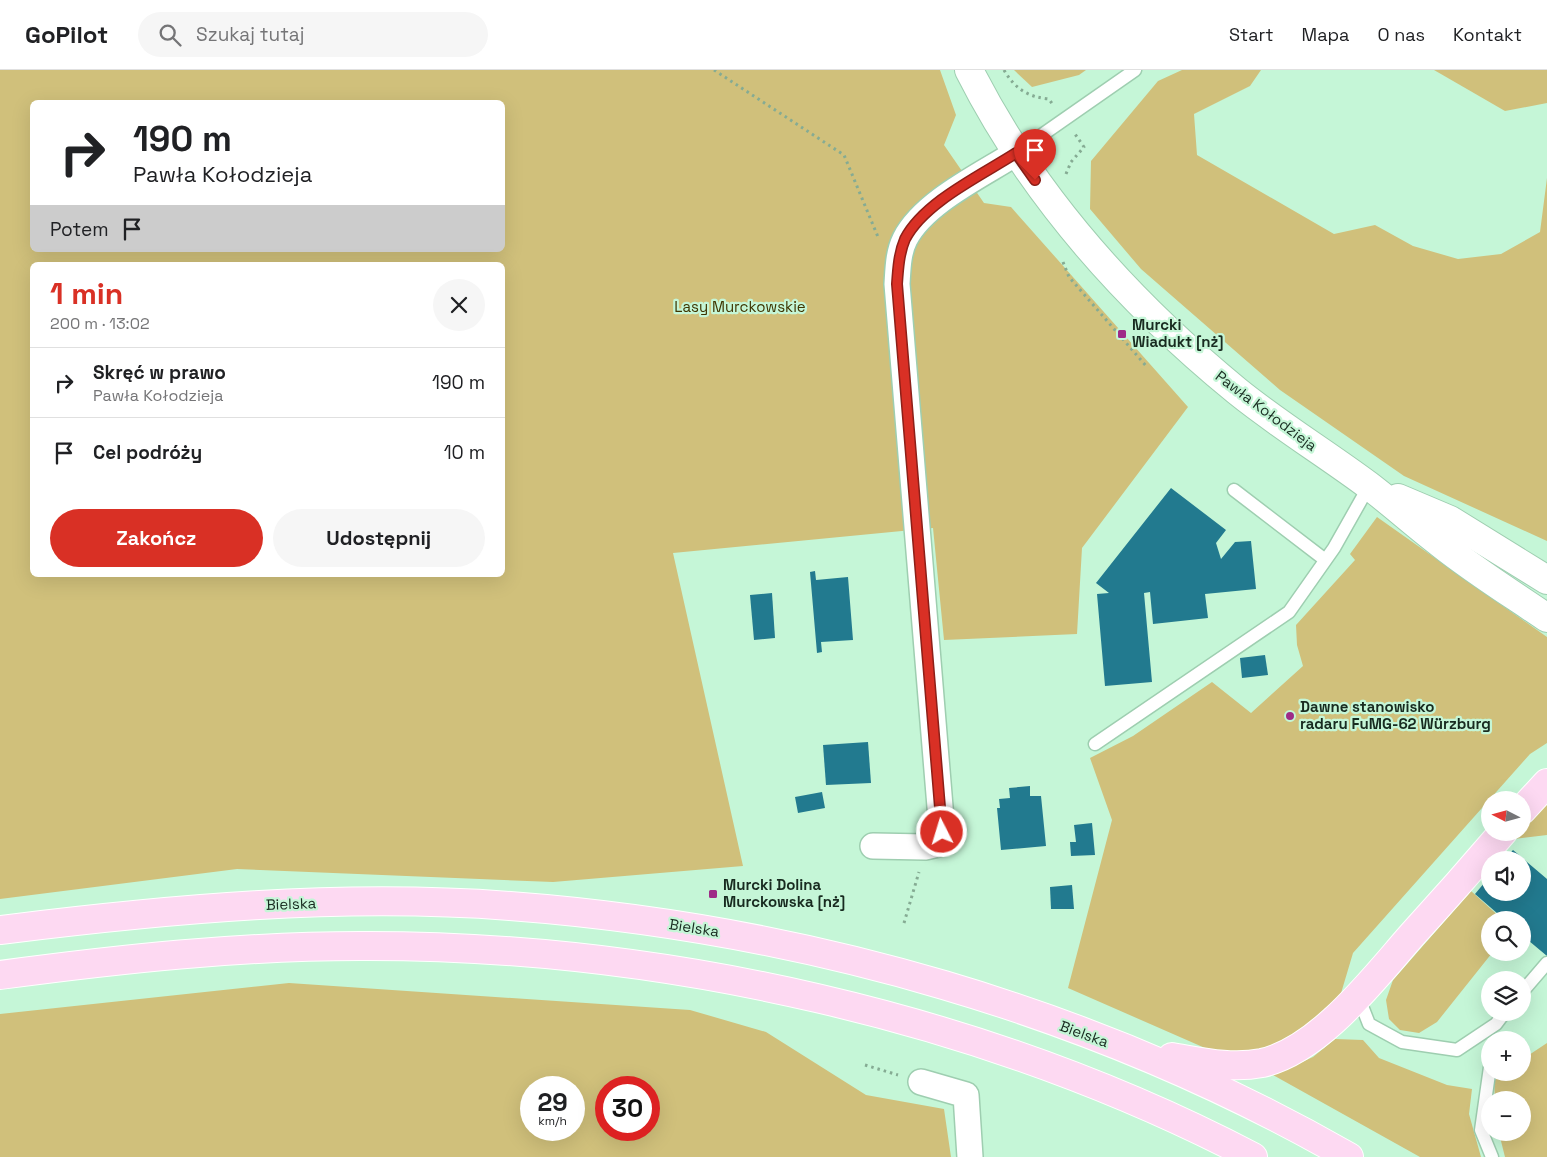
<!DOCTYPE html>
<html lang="pl">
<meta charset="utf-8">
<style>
body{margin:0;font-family:"Space Grotesk",sans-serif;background:#f6f6f6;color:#202124;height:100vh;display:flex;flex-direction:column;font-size:19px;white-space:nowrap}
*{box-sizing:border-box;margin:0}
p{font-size:16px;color:#757577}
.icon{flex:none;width:28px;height:28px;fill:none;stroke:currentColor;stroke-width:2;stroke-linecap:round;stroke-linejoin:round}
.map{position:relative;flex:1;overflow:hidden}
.panel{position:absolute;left:30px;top:192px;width:475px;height:315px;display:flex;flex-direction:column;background:#fff;border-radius:8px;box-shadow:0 5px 20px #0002}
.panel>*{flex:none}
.hud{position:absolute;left:30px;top:30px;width:475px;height:152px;border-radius:8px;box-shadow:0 5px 20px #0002;background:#fff;color:#202124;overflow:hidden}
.needle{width:32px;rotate:276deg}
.tools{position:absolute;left:1481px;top:721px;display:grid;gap:10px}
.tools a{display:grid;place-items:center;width:50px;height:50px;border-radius:50%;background:#fff;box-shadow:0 5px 20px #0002;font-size:25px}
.speed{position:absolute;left:520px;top:1006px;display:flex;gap:10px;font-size:25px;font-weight:700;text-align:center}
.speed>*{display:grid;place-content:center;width:65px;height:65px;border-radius:50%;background:#fff;box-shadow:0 5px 20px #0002;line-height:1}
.speed small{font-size:12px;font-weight:400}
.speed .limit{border:8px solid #d22;background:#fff;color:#111}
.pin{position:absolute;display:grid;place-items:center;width:42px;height:42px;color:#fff;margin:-51px -21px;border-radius:50% 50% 50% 0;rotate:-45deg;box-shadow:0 0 5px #0007}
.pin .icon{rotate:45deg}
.me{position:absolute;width:55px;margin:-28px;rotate:355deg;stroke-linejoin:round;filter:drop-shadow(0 0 4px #0008)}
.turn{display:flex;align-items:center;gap:18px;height:105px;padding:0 20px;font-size:22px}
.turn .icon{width:65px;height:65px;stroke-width:2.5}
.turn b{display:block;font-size:35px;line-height:42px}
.then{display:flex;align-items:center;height:48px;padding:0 20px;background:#0003;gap:10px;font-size:19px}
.round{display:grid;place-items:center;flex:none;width:52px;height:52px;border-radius:26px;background:#f6f6f6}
.head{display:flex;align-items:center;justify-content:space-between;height:85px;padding:0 20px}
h1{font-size:30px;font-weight:700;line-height:38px;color:#d93025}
.button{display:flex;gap:10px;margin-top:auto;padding:10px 20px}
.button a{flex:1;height:58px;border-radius:30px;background:#d93025;color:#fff;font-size:20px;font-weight:700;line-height:58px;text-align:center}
.button a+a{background:#f6f6f6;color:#202124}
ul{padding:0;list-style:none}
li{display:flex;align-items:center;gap:15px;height:70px;padding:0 20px;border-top:1px solid #e0e0e0}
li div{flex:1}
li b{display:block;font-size:19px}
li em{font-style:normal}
header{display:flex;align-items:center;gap:30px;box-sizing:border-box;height:70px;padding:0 25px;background:#fff;border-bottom:1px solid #e0e0e0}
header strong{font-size:24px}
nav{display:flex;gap:28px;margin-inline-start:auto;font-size:18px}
.search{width:350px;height:45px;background:#f6f6f6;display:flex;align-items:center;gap:12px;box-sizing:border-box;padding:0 18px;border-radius:28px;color:#757577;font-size:19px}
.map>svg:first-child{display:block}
</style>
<header>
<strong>GoPilot</strong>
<div class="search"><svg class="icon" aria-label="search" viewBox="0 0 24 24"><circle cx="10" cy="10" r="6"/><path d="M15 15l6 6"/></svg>Szukaj tutaj</div>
<nav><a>Start</a><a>Mapa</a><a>O nas</a><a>Kontakt</a></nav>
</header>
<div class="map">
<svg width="1547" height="1087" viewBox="0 0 1547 1087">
<rect width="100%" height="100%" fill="#c5f6d7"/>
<!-- green -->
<g fill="#d0c07b" fill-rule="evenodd">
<path d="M 0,0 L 940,0 L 956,45 L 944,75 L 984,133 L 1011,137 L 1188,337 L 1082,478 L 1077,564 L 944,570 L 933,458 L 673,483 L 743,796 L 553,812 L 237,799 L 0,829 ZM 32,32 L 502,32 L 502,180 L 32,180 ZM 32,195 L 502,195 L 502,505 L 32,505 Z"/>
<path d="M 1014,0 L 1086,0 L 1079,5 L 1032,17 Z"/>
<path d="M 1182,0 L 1261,0 L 1250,16 L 1194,44 L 1197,85 L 1334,164 L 1375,155 L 1413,176 L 1458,189 L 1501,184 L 1540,162 L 1547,108 L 1547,471 L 1404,406 L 1280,320 L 1141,199 L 1090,139 L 1091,91 L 1158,11 Z"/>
<path d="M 1434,0 L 1547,0 L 1547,33 L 1505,41 Z"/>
<path d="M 1377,447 L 1547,567 L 1547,673 L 1530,684 L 1353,883 L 1339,930 L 1305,964 L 1274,977 L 1233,983 L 1205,978 L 1068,918 L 1112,750 L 1090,688 L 1133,666 L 1212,612 L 1251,643 L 1303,596 L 1297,575 L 1296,555 L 1355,490 L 1350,484 Z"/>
<path d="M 1547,733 L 1547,765 L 1514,769 L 1522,762 L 1523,760 Z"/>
<path d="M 1471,821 L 1503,850 L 1490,850 L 1490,882 L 1492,883 L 1437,952 L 1419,963 L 1400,960 L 1389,949 L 1386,930 L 1393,910 Z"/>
<path d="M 289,913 L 690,940 L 766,962 L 866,1025 L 944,1039 L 951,1087 L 0,1087 L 0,944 ZM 531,1018 L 574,1018 L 574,1060 L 531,1060 ZM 606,1018 L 649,1018 L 649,1060 L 606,1060 Z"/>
<path d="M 1335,969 L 1363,970 L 1379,988 L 1447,1015 L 1472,1019 L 1469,1044 L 1481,1087 L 1420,1087 L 1273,1005 L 1313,987 Z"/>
<path d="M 1547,973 L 1547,1087 L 1505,1087 L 1499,1063 L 1522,1062 L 1522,1030 L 1495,1030 L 1494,1011 L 1504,1003 L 1522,1002 L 1523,989 Z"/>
</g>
<!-- building -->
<g fill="#227a8f">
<path d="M 1171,418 L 1226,460 L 1216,473 L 1221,489 L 1235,472 L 1251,471 L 1256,519 L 1205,524 L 1208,548 L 1153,554 L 1150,522 L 1144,523 L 1152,612 L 1105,616 L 1097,524 L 1109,523 L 1096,513 Z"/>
<path d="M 815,501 L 816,510 L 848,507 L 853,570 L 821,572 L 822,582 L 817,583 L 810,502 Z"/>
<path d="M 772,523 L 775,568 L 754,570 L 750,525 Z"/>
<path d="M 1265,585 L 1268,605 L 1242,608 L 1240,588 Z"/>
<path d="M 868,672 L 871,713 L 826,715 L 823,675 Z"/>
<path d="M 1030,716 L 1030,726 L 1041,726 L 1046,776 L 1001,780 L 997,738 L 1000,738 L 999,729 L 1010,728 L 1009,718 Z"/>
<path d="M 822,722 L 825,738 L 798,743 L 795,727 Z"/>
<path d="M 1092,753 L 1095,785 L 1071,786 L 1070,772 L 1076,772 L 1074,755 Z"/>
<path d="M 1513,780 L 1547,809 L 1547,886 L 1522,865 L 1522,850 L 1505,850 L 1475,824 L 1490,806 L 1490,822 L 1522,822 L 1522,790 L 1504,790 Z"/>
<path d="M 1072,815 L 1074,839 L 1051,839 L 1050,817 Z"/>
</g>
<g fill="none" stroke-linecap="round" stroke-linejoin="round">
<!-- lane casing -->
<g stroke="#9eceb0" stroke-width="15">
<g id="lane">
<path d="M 1016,83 L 1135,0"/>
<path d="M 1234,420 L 1324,489"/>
<path d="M 1095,674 L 1289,542 L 1334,478 L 1369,416"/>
<path d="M 1522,922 L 1547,893"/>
<path d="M 1358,926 L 1369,954 L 1402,972 L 1457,980 L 1496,954 L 1505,942"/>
<path d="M 1490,997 L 1481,1060 L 1492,1087"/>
</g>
</g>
<!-- street casing -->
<g stroke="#9eceb0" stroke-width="28">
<g id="street">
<path d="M 873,776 L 925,777 L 938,774 L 942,761 L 897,214 C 898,199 898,183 905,169 C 924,132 982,105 1016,83"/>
<path d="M 921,1012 L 966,1025 L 970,1087"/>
</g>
</g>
<!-- secondary casing -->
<g stroke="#9eceb0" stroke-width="30">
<g id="secondary">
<path d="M 969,0 C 1033,127 1127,231 1237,321 C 1279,355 1325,383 1368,415 C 1393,434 1416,455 1441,474 C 1475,501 1512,524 1547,548"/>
<path d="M 1398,428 L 1450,450 L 1547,510"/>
</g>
</g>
<!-- primary casing -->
<g stroke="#fff" stroke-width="30">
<g id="primary">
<path d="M 1522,740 L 1547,713"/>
<path d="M 0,860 C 169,839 340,823 510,836 C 802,858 1095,941 1349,1087"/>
<path d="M 0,905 C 120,889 240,876 361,876 C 662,875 985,947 1253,1087"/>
<path d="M 1172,987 C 1202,992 1231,999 1262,993 C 1320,980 1374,908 1412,865 C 1443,831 1473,797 1503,762"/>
</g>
</g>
<!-- path -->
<g stroke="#85ab93" stroke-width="3" stroke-dasharray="2.5 4" stroke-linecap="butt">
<path d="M 714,0 L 844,85 L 878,167"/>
<path d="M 1004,0 C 1015,19 1028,27 1049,29 L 1053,35"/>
<path d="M 1066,104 L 1071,92 L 1084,77 L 1075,64"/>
<path d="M 1063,192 L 1069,207 L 1147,297"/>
<path d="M 904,853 L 919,802"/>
<path d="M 865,995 L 898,1005"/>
</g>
<!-- lane -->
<use href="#lane" stroke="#fff" stroke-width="12"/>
<!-- street -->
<use href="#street" stroke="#fff" stroke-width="25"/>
<!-- secondary -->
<use href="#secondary" stroke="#fff" stroke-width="28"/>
<!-- primary -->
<use href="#primary" stroke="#fdd9f2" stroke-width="28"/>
</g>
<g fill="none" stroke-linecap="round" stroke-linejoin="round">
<!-- route casing -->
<g stroke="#8d1f18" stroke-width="12">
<path id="route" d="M 942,762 L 897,214 C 898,199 899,183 905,169 C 924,132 982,105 1016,83 L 1035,110"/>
</g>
<!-- route -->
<use href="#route" stroke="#d93025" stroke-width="9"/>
</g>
<!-- markers -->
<g fill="#9e2b87" stroke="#c5f6d7" stroke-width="2">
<rect x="1117" y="259" width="10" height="10" rx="2.5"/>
<circle cx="1290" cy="646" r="5"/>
<rect x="708" y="819" width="10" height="10" rx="2.5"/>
</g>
<g text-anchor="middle" stroke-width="4.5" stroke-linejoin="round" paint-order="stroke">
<!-- park labels -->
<g font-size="15" fill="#3e3400" stroke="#c5f6d7">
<text x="740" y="242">Lasy Murckowskie</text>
</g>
<!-- poi labels -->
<g font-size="15" font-weight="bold" fill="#182b20" stroke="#c5f6d7" text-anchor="start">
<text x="1132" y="260">Murcki<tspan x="1132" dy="17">Wiadukt [nż]</tspan></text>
<text x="1300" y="642">Dawne stanowisko<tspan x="1300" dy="17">radaru FuMG-62 Würzburg</tspan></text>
<text x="723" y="820">Murcki Dolina<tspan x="723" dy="17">Murckowska [nż]</tspan></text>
</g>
<!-- street labels -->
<g font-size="15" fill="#182b20" stroke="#c5f6d7">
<text transform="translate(1266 341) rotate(37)" y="5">Pawła Kołodzieja</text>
<text transform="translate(291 834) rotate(-2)" y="5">Bielska</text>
<text transform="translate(694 858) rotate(9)" y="5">Bielska</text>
<text transform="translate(1084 964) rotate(20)" y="5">Bielska</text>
</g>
</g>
</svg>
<div class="tools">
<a><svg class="needle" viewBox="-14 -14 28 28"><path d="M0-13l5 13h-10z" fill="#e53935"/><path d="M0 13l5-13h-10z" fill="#757577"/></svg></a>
<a><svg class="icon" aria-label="sound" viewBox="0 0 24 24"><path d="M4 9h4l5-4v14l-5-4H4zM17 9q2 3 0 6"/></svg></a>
<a><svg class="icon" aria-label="search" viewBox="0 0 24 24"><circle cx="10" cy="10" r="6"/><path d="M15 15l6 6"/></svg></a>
<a><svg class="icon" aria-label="layers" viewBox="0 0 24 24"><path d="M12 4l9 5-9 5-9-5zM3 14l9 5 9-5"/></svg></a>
<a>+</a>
<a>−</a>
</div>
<div class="speed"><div>29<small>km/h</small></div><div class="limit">30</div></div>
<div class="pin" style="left:1035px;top:110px;background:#d93025"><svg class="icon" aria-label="arrive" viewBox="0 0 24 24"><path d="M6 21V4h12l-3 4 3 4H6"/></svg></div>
<svg class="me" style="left:942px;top:762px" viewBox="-20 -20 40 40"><circle r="17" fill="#d93025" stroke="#fff" stroke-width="3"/><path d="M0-11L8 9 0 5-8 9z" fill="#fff"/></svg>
<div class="hud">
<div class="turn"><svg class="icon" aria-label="right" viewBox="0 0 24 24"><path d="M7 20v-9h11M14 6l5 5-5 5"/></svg><div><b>190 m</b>Pawła Kołodzieja</div></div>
<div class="then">Potem<svg class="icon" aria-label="arrive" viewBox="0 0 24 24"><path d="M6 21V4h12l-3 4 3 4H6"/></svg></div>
</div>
<section class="panel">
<div class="head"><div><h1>1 min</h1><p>200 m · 13:02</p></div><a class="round"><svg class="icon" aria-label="close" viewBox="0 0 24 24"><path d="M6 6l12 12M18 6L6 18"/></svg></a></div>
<ul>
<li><svg class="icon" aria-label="right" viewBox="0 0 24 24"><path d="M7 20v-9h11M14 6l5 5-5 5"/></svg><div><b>Skręć w prawo</b><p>Pawła Kołodzieja</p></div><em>190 m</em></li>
<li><svg class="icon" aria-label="arrive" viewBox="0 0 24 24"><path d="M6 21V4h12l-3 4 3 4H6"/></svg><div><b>Cel podróży</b></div><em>10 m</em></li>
</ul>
<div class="button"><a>Zakończ</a><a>Udostępnij</a></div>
</section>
</div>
